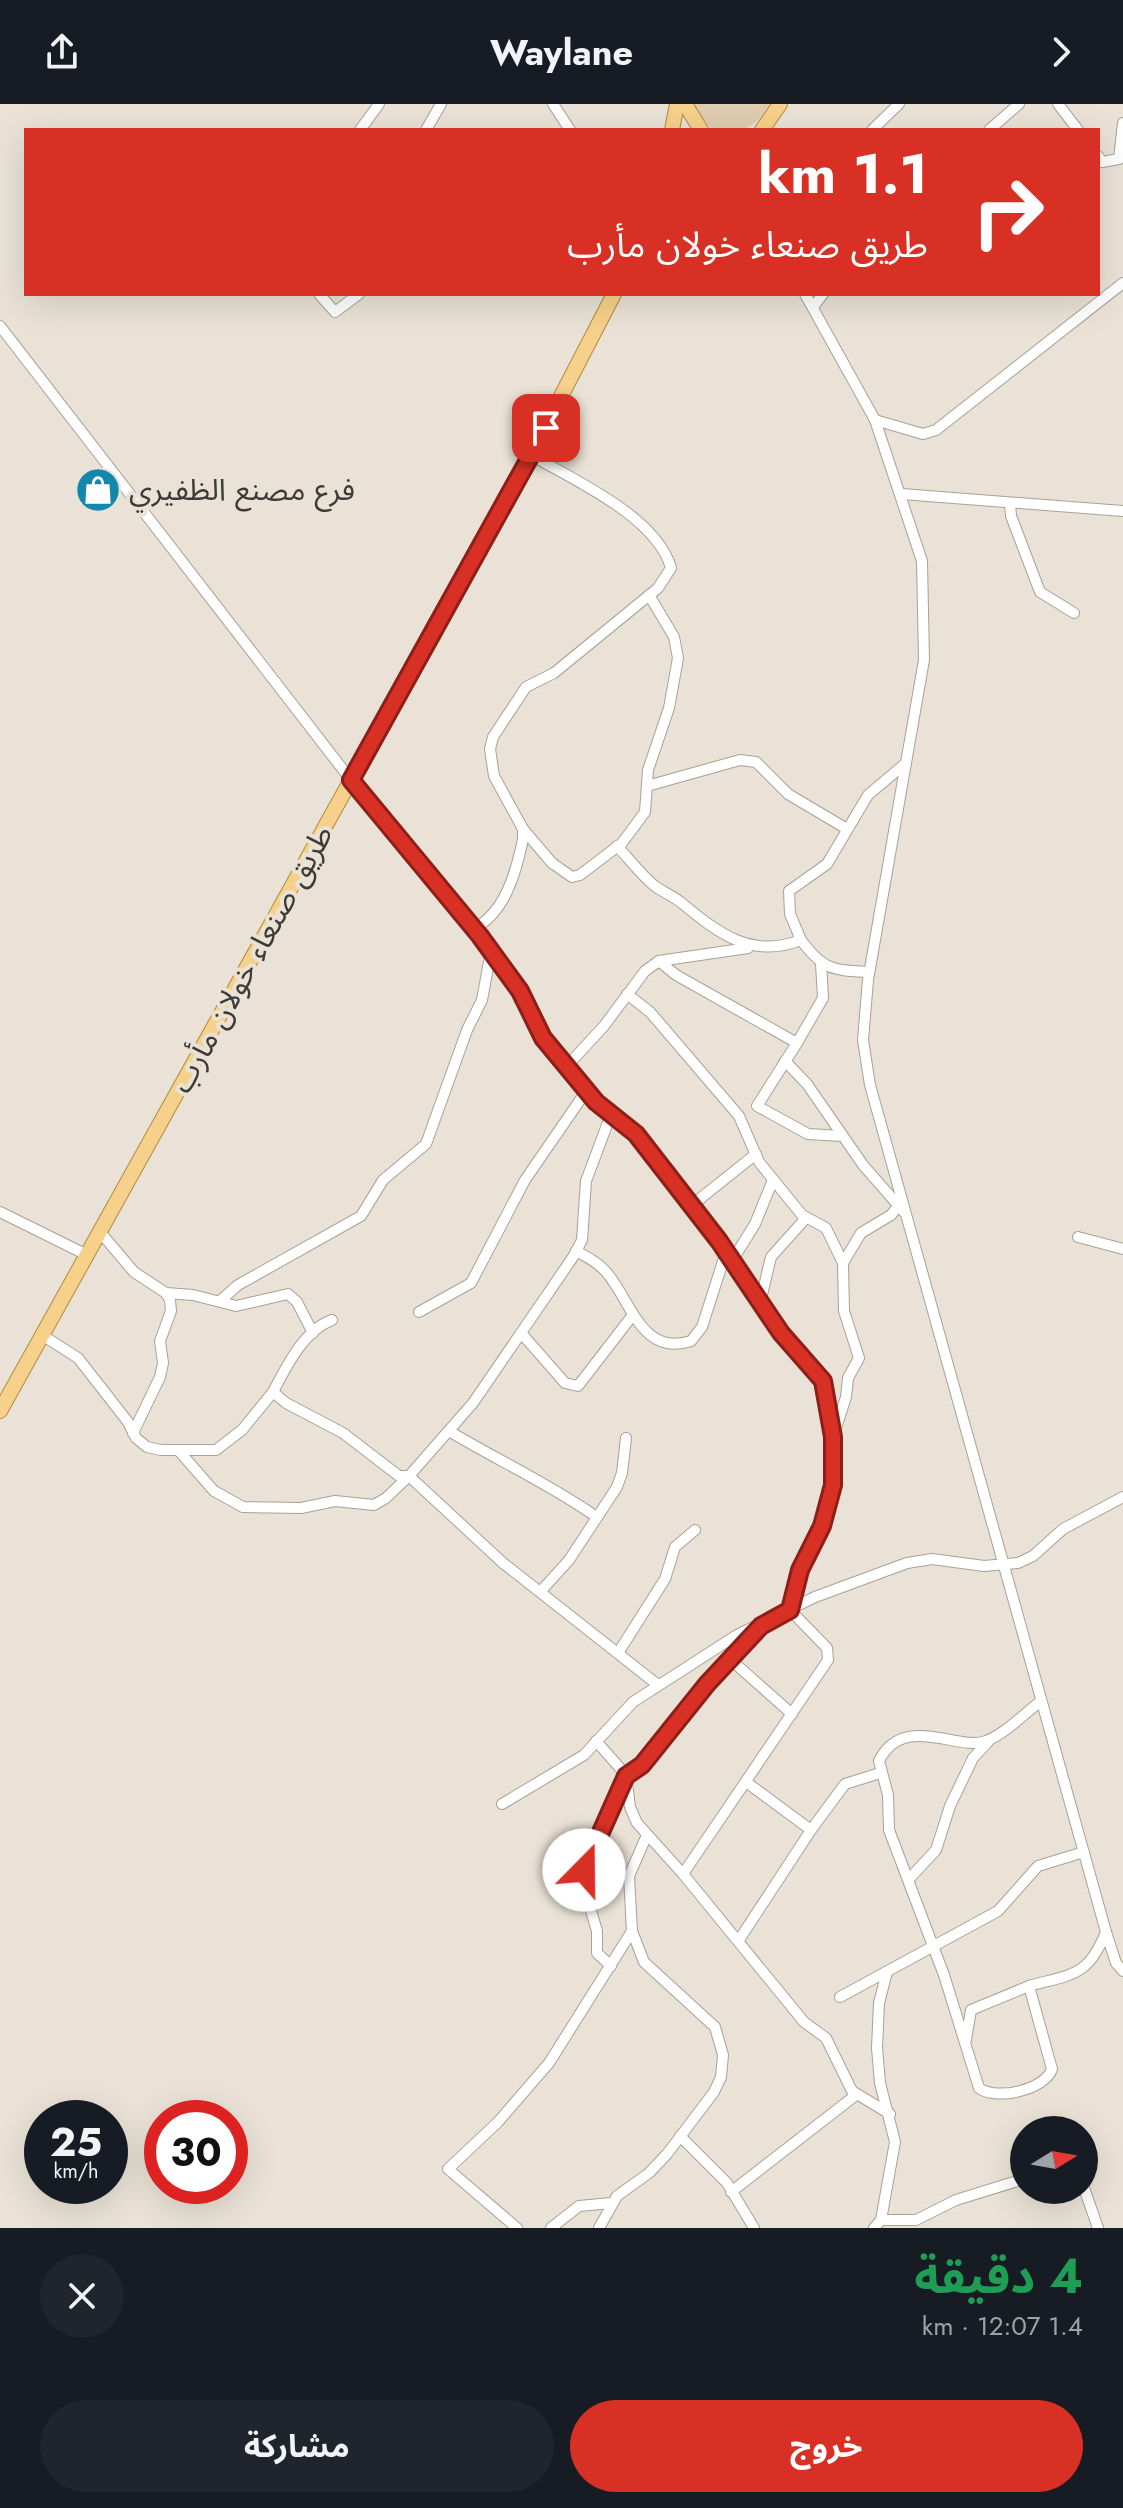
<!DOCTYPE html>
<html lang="ar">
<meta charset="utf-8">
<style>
body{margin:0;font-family:Jost,"Noto Sans Arabic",sans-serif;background:#20242c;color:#f1f3f6;direction:rtl;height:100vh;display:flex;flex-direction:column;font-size:30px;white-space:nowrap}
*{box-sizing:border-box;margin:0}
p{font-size:26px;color:#9ea1a6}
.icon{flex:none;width:44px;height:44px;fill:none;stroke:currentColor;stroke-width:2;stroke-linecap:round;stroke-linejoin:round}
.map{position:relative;height:2124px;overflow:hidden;direction:ltr}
.side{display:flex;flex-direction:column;background:#171b24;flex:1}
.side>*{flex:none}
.banner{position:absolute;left:24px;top:24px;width:1076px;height:168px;border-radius:0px;box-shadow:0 8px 32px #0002;direction:rtl;background:#d93025;color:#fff;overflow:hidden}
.needle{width:52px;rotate:79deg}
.controls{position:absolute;left:1010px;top:2012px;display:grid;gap:16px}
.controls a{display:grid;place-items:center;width:88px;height:88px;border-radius:50%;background:#171b24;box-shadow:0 8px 32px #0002;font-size:40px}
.speed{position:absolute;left:24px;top:1996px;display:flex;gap:16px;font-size:40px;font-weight:700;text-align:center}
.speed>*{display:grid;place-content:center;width:104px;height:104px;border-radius:50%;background:#171b24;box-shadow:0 8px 32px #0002;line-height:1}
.speed small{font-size:20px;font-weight:400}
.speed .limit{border:12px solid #d22;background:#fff;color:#111}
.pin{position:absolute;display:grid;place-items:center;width:68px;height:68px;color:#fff;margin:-34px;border-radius:16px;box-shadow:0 4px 12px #0006}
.me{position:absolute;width:88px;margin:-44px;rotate:22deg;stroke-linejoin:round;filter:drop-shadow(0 0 6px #0008)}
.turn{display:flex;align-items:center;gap:28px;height:168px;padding:0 40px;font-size:36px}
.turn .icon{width:104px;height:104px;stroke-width:2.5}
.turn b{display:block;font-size:56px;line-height:68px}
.round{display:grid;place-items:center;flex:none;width:84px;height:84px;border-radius:42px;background:#20242c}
.head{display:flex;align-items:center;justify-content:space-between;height:136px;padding:0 40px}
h1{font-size:48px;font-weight:700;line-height:60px;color:#1e9e55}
.button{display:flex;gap:16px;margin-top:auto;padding:16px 40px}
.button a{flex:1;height:92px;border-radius:48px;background:#d93025;color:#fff;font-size:32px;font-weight:700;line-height:92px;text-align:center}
.button a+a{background:#20242c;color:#f1f3f6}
header{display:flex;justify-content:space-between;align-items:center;height:104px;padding:0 40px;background:#171b24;font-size:36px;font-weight:700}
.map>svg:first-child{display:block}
</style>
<header><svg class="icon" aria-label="forward" viewBox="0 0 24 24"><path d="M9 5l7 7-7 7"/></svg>Waylane<svg class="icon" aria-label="share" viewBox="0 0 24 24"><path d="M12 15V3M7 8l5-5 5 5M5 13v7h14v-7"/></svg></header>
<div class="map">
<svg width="1123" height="2124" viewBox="0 0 1123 2124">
<rect width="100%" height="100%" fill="#eae2d6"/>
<!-- green -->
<path fill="#e0cdaf" d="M 693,0 L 770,0 C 751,29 744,26 712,26 Z"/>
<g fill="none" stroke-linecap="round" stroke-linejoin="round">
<!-- minor casing -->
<g stroke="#a8a195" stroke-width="12">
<g id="minor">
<path d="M 553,0 L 570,26"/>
<path d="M 1058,0 L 1078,26"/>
<path d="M 360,26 L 379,0"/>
<path d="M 426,26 L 441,0"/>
<path d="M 872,26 L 899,0"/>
<path d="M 989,26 L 1019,0"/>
<path d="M 1098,52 L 1102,58 L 1119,55 L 1123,19"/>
<path d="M 319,190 L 335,208 L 359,190"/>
<path d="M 805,190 L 875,316 L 922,457 L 924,556 L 868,876 L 863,936 L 870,981 L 1106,1828 L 1116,1859 L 1123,1867"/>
<path d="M 813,203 L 823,190"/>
<path d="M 0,222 L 351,676 L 480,832 L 520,887 L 543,934 L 610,1013 L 586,1077 L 582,1136 L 573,1153 L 473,1299 L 409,1372 L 399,1372 L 343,1329 L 286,1299 L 273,1288 L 242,1326 L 216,1346 L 161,1346 L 147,1343 L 136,1334 L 128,1318 L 78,1254 L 42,1231"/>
<path d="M 875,316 L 923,330 L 936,326 L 1123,179"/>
<path d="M 902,390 L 1123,407"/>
<path d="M 1010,400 L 1011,412 L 1040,488 L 1074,509"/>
<path d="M 647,682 L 740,656 L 756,658 L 788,690 L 847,725"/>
<path d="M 523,725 L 552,759 L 572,773 L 580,771 L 622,739 L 645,708 L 648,666 L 669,604 L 678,554 L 674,533 L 649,491"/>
<path d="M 617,742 C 630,756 642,772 656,783 C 665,789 675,793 683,800 C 719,830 752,855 801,836 C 824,867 833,866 869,868"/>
<path d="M 473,825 C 505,809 516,769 523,735 L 523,725 L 494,672 L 490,645 L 493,633 L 526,583 L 554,569 L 658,484 L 671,464 C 657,413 574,376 531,351"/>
<path d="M 801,836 L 790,810 L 789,787 L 827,760 L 868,691 L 906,659"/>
<path d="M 659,857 L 676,871 L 797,939 L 823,894 L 821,860"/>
<path d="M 627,890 L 650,908 L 739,1012 L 759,1058 L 802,1111 L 826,1124 L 843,1159 L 844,1207 L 859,1254 L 848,1274 L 846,1293 L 834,1330"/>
<path d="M 797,939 L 757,1002 L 808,1030 L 842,1032"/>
<path d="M 785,957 L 807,980 L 863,1061 L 905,1109"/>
<path d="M 567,962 L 604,922 L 645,867 L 659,857 L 748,844"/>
<path d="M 610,1013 L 636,1030 L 655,1059 L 684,1090 L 781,1229 L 826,1284 L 834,1360 L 833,1381 L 822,1422 L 800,1466 L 790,1506 L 827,1544 L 828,1556 L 683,1770"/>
<path d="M 692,1101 L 756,1050"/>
<path d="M 0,1108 L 87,1151"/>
<path d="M 100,1128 L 134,1168 L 166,1189 L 170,1196 L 171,1207 L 160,1237 L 163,1259 L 160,1273 L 133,1329"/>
<path d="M 1078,1133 L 1123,1145"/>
<path d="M 576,1147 C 587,1153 599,1159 607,1169 C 631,1197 642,1253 691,1237 L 702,1223 L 726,1148"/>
<path d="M 732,1157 L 755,1120 L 773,1076"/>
<path d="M 843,1159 L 861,1129 L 891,1111 L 898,1102"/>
<path d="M 166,1189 L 193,1191 L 236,1202 L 288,1190 L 297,1198 L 313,1229"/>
<path d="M 220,1197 L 238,1181 L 361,1112 L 383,1076 L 426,1040 L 467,926 L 482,896 L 491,847"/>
<path d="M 760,1199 L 771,1153 L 806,1114"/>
<path d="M 419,1208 L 471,1179 L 525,1076 L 587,986"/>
<path d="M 522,1230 L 565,1279 L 578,1282 L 632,1212"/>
<path d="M 273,1288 C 286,1263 304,1226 332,1216"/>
<path d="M 449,1327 C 497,1356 548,1379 595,1412"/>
<path d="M 179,1347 L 214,1387 L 243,1403 L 301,1404 L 335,1397 L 374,1401 L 386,1394 L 409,1372 L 503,1459 L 658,1581"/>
<path d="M 541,1487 L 569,1456 L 617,1383 L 622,1369 L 626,1334"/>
<path d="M 618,1549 L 665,1475 L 675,1443 L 695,1426"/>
<path d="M 730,1555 L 792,1610"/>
<path d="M 1041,1597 C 1025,1609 1005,1630 986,1637 C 959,1648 903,1608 879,1657 L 888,1691 L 889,1726 L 944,1871 L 979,1984 C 996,1997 1045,1986 1052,1965 L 1029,1882 C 1072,1870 1088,1873 1106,1828"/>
<path d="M 596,1637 L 626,1671 L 630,1703 L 637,1719 L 683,1770 L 804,1918 L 826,1934 L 852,1987 L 890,2010"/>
<path d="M 746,1678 L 811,1726"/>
<path d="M 502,1700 L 584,1651 L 633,1598 L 737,1531 L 815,1493 L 907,1459 L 932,1455 L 984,1462 L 1018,1459 L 1033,1452 L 1063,1425 L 1123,1393"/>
<path d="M 909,1775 L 936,1746 L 950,1702 L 973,1654 L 988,1638"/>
<path d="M 739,1836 L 811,1726 L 845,1680 L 880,1669"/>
<path d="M 611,1862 L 597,1849 L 597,1827 L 583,1780 L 584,1766 L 626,1672 L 642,1661 L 707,1580 L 760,1524"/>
<path d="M 840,1893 L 998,1807 L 1038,1762 L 1084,1748"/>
<path d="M 966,1936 L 971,1906 L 1029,1882"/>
<path d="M 680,2032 L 727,2079 L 754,2124"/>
<path d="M 1084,2084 L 1098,2124"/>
<path d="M 731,2088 L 856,1991"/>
<path d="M 881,2116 L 916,2116 L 956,2096 L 1024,2075"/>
<path d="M 517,2124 L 448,2065 L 498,2018 L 549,1959 L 632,1827"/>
<path d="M 551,2124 L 579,2102 L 611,2099"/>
<path d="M 599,2124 L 617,2092 L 649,2069 L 667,2050 L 714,1988 L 721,1973 L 723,1951 L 715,1923 L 644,1858 L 632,1827 L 629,1772 L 647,1731"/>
<path d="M 874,2124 L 881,2116 L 895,2038 L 880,1979 L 877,1944 L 879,1899 L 887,1868"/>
</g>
</g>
<!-- major casing -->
<g stroke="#b2893c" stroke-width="16">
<g id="major">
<path d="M 685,0 L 701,26"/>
<path d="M 672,26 L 677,0"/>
<path d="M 762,26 L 780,0"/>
<path d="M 0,1307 L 514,383 L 614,190"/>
</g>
</g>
<!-- minor -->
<use href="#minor" stroke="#fff" stroke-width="10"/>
<!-- major -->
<use href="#major" stroke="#f6d18b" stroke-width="14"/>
</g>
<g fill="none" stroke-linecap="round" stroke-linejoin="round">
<!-- route casing -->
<g stroke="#8d1f18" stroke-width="20">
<path id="route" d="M 546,324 L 351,676 L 480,832 L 520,887 L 543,934 L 596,998 L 636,1030 L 719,1137 L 781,1229 L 823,1277 L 833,1333 L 833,1381 L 822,1422 L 800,1466 L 790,1506 L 761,1522 L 707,1580 L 642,1661 L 626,1672 L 584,1766"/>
</g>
<!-- route -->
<use href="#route" stroke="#d93025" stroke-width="14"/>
</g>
<!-- icons -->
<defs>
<g id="shop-disc" transform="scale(2.3)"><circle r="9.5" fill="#1487ac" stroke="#eae2d6"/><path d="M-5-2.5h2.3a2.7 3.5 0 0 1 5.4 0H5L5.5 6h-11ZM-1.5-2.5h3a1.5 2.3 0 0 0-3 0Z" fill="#fff"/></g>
</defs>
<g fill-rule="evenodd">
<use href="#shop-disc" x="98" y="386"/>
</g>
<g text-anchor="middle" stroke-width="8" stroke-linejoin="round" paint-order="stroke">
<!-- poi labels -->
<g font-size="30" fill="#3e3b37" stroke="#eae2d6" text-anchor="start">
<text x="129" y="396">فرع مصنع الظفيري</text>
</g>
<!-- street labels -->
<g font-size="30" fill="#3e3b37" stroke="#eae2d6">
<text transform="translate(252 855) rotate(-61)" y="10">طريق صنعاء خولان مأرب</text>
</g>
</g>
</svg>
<div class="controls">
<a><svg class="needle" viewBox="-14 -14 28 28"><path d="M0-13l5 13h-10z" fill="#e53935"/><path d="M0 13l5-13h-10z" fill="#9ea1a6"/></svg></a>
</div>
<div class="speed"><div>25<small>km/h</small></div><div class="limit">30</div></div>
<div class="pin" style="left:546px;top:324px;background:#d93025"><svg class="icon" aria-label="arrive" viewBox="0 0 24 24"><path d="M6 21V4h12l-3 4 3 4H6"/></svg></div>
<svg class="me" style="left:584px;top:1766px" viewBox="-20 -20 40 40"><circle r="19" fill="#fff"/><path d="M0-13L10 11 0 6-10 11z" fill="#d93025"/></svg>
<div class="banner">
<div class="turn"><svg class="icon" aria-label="right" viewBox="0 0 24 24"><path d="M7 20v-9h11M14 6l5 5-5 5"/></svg><div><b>1.1 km</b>طريق صنعاء خولان مأرب</div></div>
</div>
</div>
<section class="side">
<div class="head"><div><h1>4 دقيقة</h1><p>1.4 km · 12:07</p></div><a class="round"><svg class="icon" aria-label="close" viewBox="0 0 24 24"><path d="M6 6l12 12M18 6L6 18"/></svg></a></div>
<div class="button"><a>خروج</a><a>مشاركة</a></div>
</section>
